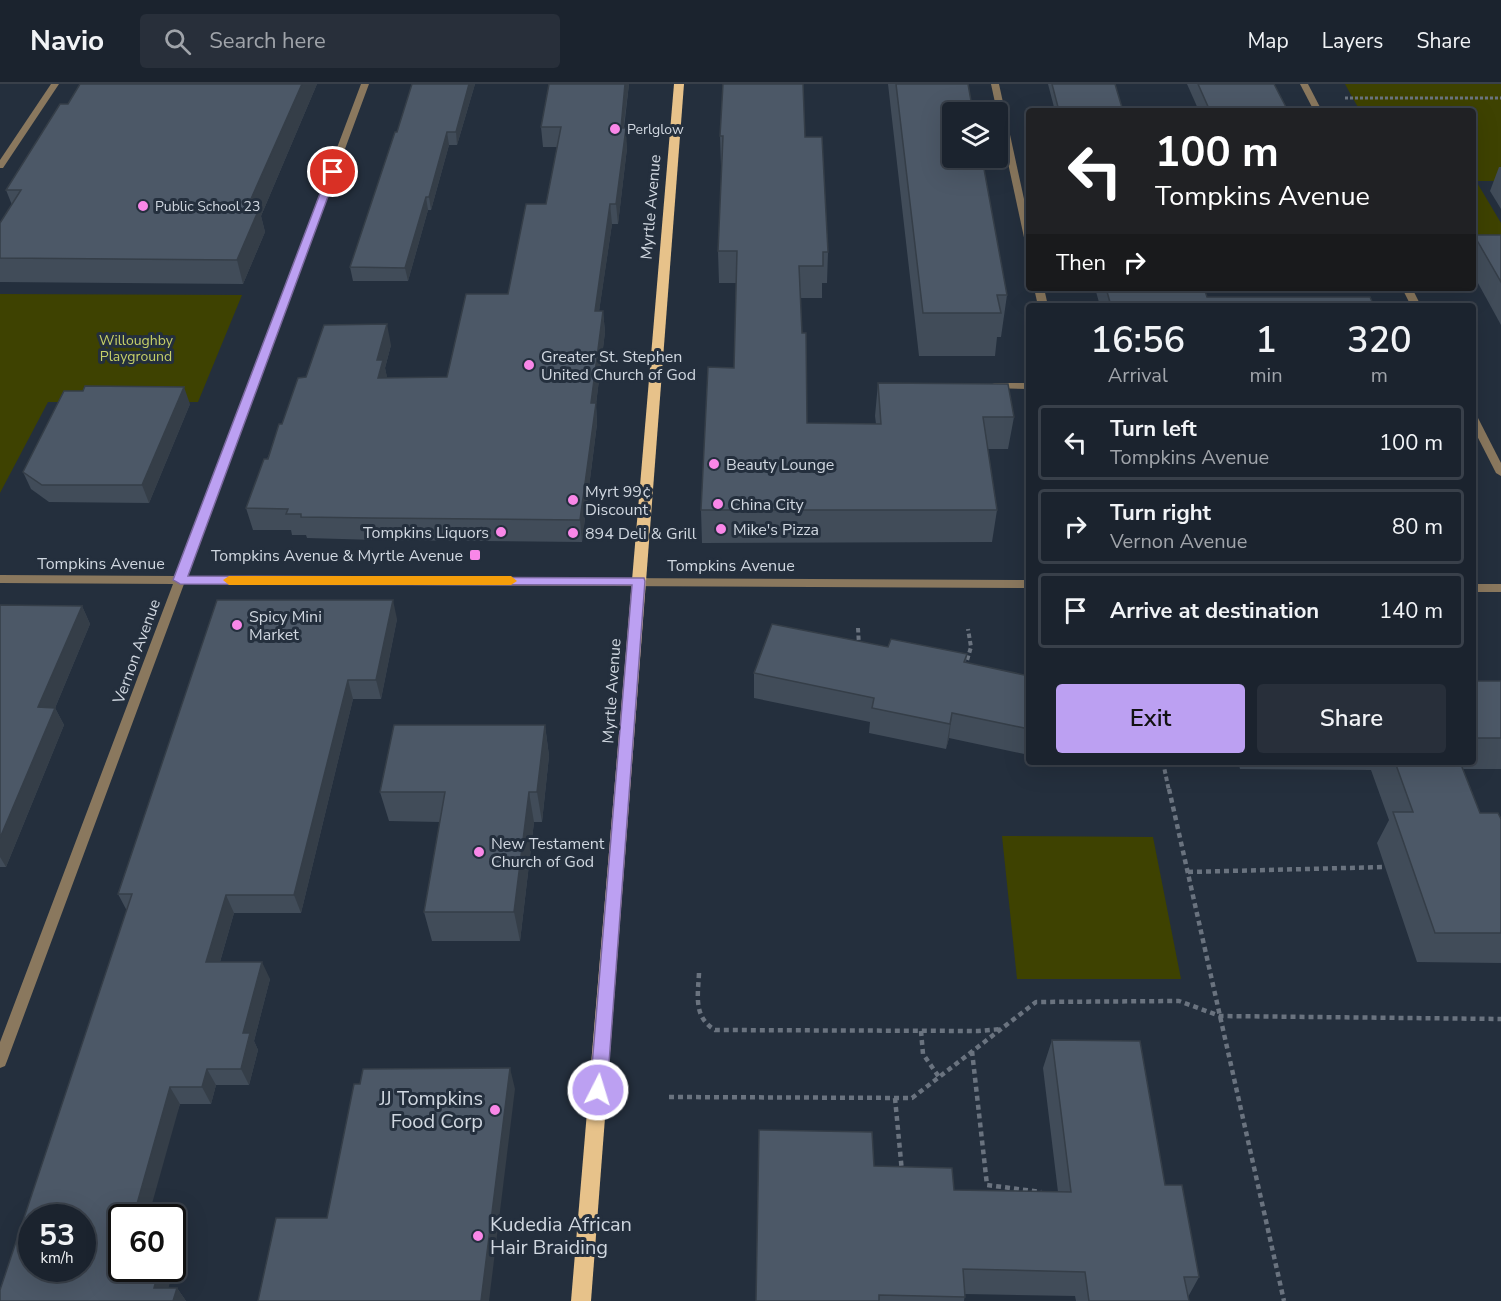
<!DOCTYPE html>
<meta charset="utf-8">
<style>
body{margin:0;font-family:"Nunito Sans",sans-serif;background:#282f3a;color:#f1f3f6;height:100vh;display:flex;flex-direction:column;font-size:22px;white-space:nowrap}
*{box-sizing:border-box;margin:0}
p{font-size:20px;color:#a0a4aa}
.icon{flex:none;width:33px;height:33px;fill:none;stroke:currentColor;stroke-width:2;stroke-linecap:round;stroke-linejoin:round}
.map{position:relative;flex:1;overflow:hidden}
.drawer{position:absolute;left:1026px;top:219px;width:450px;height:462px;display:flex;flex-direction:column;background:#1b232e;border-radius:6px;box-shadow:0 6px 24px #0002,0 0 0 2px #39404a}
.drawer>*{flex:none}
.top-card{position:absolute;left:1026px;top:24px;width:450px;height:183px;border-radius:6px;box-shadow:0 6px 24px #0002,0 0 0 2px #39404a;background:#202124;color:#fff;overflow:hidden}
.buttons{position:absolute;left:942px;top:18px;display:grid;gap:12px}
.buttons a{display:grid;place-items:center;width:66px;height:66px;border-radius:6px;background:#1b232e;box-shadow:0 6px 24px #0002,0 0 0 2px #39404a;font-size:30px}
.speed{position:absolute;left:18px;top:1120px;display:flex;gap:12px;font-size:30px;font-weight:700;text-align:center}
.speed>*{display:grid;place-content:center;width:78px;height:78px;border-radius:50%;background:#1b232e;box-shadow:0 6px 24px #0002,0 0 0 2px #39404a;line-height:1}
.speed small{font-size:15px;font-weight:400}
.speed .limit{border:3px solid #111;border-radius:9px;background:#fff;color:#111}
.pin{position:absolute;display:grid;place-items:center;width:51px;height:51px;color:#fff;margin:-26px;border:3px solid #fff;border-radius:50%;box-shadow:0 2px 6px #0007}
.me{position:absolute;width:66px;margin:-33px;rotate:5deg;stroke-linejoin:round;filter:drop-shadow(0 0 4px #0008)}
.turn{display:flex;align-items:center;gap:21px;height:126px;padding:0 30px;font-size:27px}
.turn .icon{width:78px;height:78px;stroke-width:2.5}
.turn b{display:block;font-size:42px;line-height:51px}
.then{display:flex;align-items:center;height:57px;padding:0 30px;background:#0003;gap:12px;font-size:22px}
.eta{display:flex;justify-content:space-evenly;align-items:center;height:102px;text-align:center}
.eta b{font-size:36px;font-weight:600;line-height:42px}
.action{display:flex;gap:12px;margin-top:auto;padding:12px 30px}
.action a{flex:1;height:69px;border-radius:6px;background:#bca0f2;color:#111;font-size:24px;font-weight:600;line-height:69px;text-align:center}
.action a+a{background:#282f3a;color:#f1f3f6}
ul{padding:0;list-style:none}
li{display:flex;align-items:center;gap:18px;height:75px;margin:0 12px 9px;padding:0 18px;border:3px solid #39404a;border-radius:6px}
li div{flex:1}
li b{display:block;font-size:22px}
li em{font-style:normal}
header{display:flex;align-items:center;gap:36px;box-sizing:border-box;height:84px;padding:0 30px;background:#1b232e;border-bottom:2px solid #39404a}
header strong{font-size:28px}
nav{display:flex;gap:33px;margin-inline-start:auto;font-size:21px}
.search{width:420px;height:54px;background:#282f3a;display:flex;align-items:center;gap:15px;box-sizing:border-box;padding:0 21px;border-radius:6px;color:#a0a4aa;font-size:22px}
.map>svg:first-child{display:block}
</style>
<header>
<strong>Navio</strong>
<div class="search"><svg class="icon" aria-label="search" viewBox="0 0 24 24"><circle cx="10" cy="10" r="6"/><path d="M15 15l6 6"/></svg>Search here</div>
<nav><a>Map</a><a>Layers</a><a>Share</a></nav>
</header>
<div class="map">
<svg width="1501" height="1217" viewBox="0 0 1501 1217">
<rect width="100%" height="100%" fill="#242f3d"/>
<!-- green -->
<g fill="#3e4201">
<path d="M 1345,0 L 1501,0 L 1501,97 L 1476,97 L 1501,139 L 1501,169 L 1473,169 L 1473,27 L 1360,27 Z"/>
<path d="M 0,210 L 242,211 L 198,318 L 48,318 L 0,409 Z"/>
<path d="M 1002,752 L 1153,753 L 1181,895 L 1017,895 Z"/>
</g>
<g fill="none" stroke-linecap="round" stroke-linejoin="round">
<!-- path-far2 -->
<path stroke="#6a737f" stroke-width="3" stroke-dasharray="3 2" stroke-linecap="butt" d="M 1345,14 L 1501,14"/>
<!-- path-far1 -->
<g stroke="#6a737f" stroke-width="4" stroke-dasharray="4.5 3" stroke-linecap="butt">
<path d="M 858,544 L 859,562"/>
<path d="M 965,583 L 971,563 L 968,545"/>
<path d="M 1163,678 L 1169,707"/>
</g>
<!-- path -->
<g stroke="#6a737f" stroke-width="4.5" stroke-dasharray="5 4" stroke-linecap="butt">
<path d="M 1169,705 L 1284,1217"/>
<path d="M 1188,788 L 1385,783"/>
<path d="M 699,889 C 698,911 693,933 715,946 L 978,947 L 1001,945"/>
<path d="M 921,947 L 923,970 L 939,993"/>
<path d="M 972,967 L 987,1101 L 1041,1108"/>
<path d="M 669,1013 L 912,1014 L 1036,918 L 1179,917 L 1220,932 L 1501,935"/>
<path d="M 895,1014 L 902,1088"/>
</g>
<!-- service -->
<path fill="#8a785e" fill-rule="evenodd" d="M 994,299 L 1029,299 L 1029,305 L 991,304 L 989,302 Z"/>
<!-- minor -->
<g fill="#8a785e" fill-rule="evenodd">
<path d="M 51,0 L 59,0 L 3,84 L 0,84 L 0,76 Z"/>
<path d="M 361,0 L 369,0 L 187,492 L 1029,496 L 1029,504 L 184,500 L 7,977 L 5,982 L 0,984 L 0,958 L 173,500 L 0,499 L 0,491 L 176,492 Z"/>
<path d="M 991,0 L 999,0 L 1029,138 L 1029,161 L 1025,158 Z"/>
<path d="M 1300,0 L 1308,0 L 1322,27 L 1314,27 Z"/>
<path d="M 1034,204 L 1044,204 L 1048,222 L 1038,222 Z"/>
<path d="M 1402,204 L 1412,204 L 1421,222 L 1411,222 Z"/>
<path d="M 1473,331 L 1478,334 L 1501,379 L 1501,392 L 1496,389 L 1473,344 Z"/>
<rect x="1473" y="500" width="28" height="8"/>
</g>
<!-- primary -->
<path fill="#e7c28a" fill-rule="evenodd" d="M 674,0 L 684,0 L 591,1217 L 571,1217 Z"/>
</g>
<!-- wall -->
<g fill="#414c59">
<path d="M 80,0 L 318,0 L 317,0 L 261,132 L 265,148 L 243,200 L 0,198 L 0,139 L 12,121 L 6,106 L 68,20 Z"/>
<path d="M 412,0 L 475,0 L 457,61 L 449,61 L 431,126 L 428,126 L 408,197 L 353,197 L 350,183 L 397,48 Z"/>
<path d="M 549,0 L 629,0 L 624,44 L 627,64 L 618,140 L 612,140 L 599,227 L 603,227 L 605,248 L 596,320 L 597,340 L 582,458 L 376,456 L 307,454 L 306,451 L 292,451 L 291,446 L 253,446 L 246,424 L 282,340 L 306,293 L 391,261 L 385,284 L 387,294 L 447,293 L 508,210 L 546,120 L 557,63 L 543,63 L 541,43 Z"/>
<path d="M 888,0 L 968,0 L 1007,211 L 1001,253 L 997,253 L 995,272 L 919,272 Z"/>
<path d="M 1048,0 L 1115,0 L 1123,27 L 1055,27 Z"/>
<path d="M 1187,0 L 1274,0 L 1288,27 L 1199,27 Z"/>
<path d="M 720,52 L 805,53 L 828,168 L 827,199 L 822,199 L 822,214 L 800,214 L 807,339 L 876,340 L 875,332 L 878,299 L 1014,333 L 1008,365 L 988,365 L 997,426 L 992,458 L 702,459 L 701,426 L 734,284 L 736,199 L 719,199 L 718,167 L 722,83 L 721,83 Z"/>
<path d="M 1499,83 L 1501,83 L 1501,125 L 1490,107 Z"/>
<path d="M 1474,151 L 1501,151 L 1501,241 L 1473,190 L 1473,154 Z"/>
<path d="M 1095,204 L 1204,204 L 1207,213 L 1374,222 L 1100,222 Z"/>
<path d="M 190,320 L 149,419 L 49,418 L 31,405 L 23,388 Z"/>
<path d="M 0,521 L 82,522 L 90,540 L 55,624 L 64,641 L 6,783 L 0,783 Z"/>
<path d="M 397,535 L 381,615 L 353,615 L 301,829 L 234,829 L 220,878 L 270,895 L 254,957 L 258,966 L 249,1001 L 216,1001 L 211,1020 L 180,1020 L 122,1185 L 178,1168 L 168,1204 L 177,1204 L 186,1217 L 0,1217 L 127,827 L 118,810 Z"/>
<path d="M 888,563 L 967,570 L 966,579 L 1029,592 L 1029,671 L 949,654 L 946,665 L 869,649 L 870,638 L 754,614 L 754,589 Z"/>
<path d="M 1473,597 L 1501,597 L 1501,685 L 1463,685 L 1480,729 L 1501,735 L 1501,879 L 1417,878 L 1377,759 L 1389,736 L 1371,686 L 1240,685 L 1238,678 L 1473,678 Z"/>
<path d="M 545,641 L 549,672 L 542,738 L 534,738 L 520,857 L 432,857 L 424,828 L 440,738 L 389,737 L 380,708 Z"/>
<path d="M 1063,678 L 1075,678 L 1075,680 Z"/>
<path d="M 1052,956 L 1165,1101 L 1199,1193 L 1188,1213 L 1188,1217 L 1076,1217 L 1075,1212 L 965,1210 L 964,1217 L 756,1217 L 874,1082 L 954,1106 L 1058,1108 L 1043,984 Z"/>
</g>
<!-- shaded-wall -->
<g fill="#353e48">
<path d="M 302,0 L 318,0 L 317,0 L 261,132 L 265,148 L 243,200 L 237,176 L 247,124 Z"/>
<path d="M 469,0 L 475,0 L 457,61 L 456,48 Z"/>
<path d="M 625,0 L 629,0 L 624,39 L 622,64 L 621,44 Z"/>
<path d="M 626,44 L 627,64 L 618,140 L 616,120 Z"/>
<path d="M 447,48 L 449,61 L 431,126 L 429,113 Z"/>
<path d="M 426,113 L 428,126 L 408,197 L 405,184 Z"/>
<path d="M 610,120 L 612,140 L 596,248 L 595,227 Z"/>
<path d="M 603,227 L 605,248 L 596,320 L 597,340 L 582,458 L 580,436 L 591,319 Z"/>
<path d="M 387,240 L 391,261 L 385,284 L 388,297 L 378,294 L 377,276 Z"/>
<path d="M 184,303 L 190,320 L 149,419 L 142,401 Z"/>
<path d="M 393,516 L 397,535 L 381,615 L 376,596 Z"/>
<path d="M 82,522 L 90,540 L 55,624 L 64,641 L 6,783 L 0,773 L 0,754 L 38,623 Z"/>
<path d="M 348,596 L 353,615 L 301,829 L 294,811 Z"/>
<path d="M 952,629 L 949,654 L 946,665 L 950,640 Z"/>
<path d="M 545,641 L 549,672 L 542,738 L 537,708 Z"/>
<path d="M 529,708 L 534,738 L 520,857 L 514,828 Z"/>
<path d="M 226,811 L 234,829 L 215,895 L 206,878 Z"/>
<path d="M 262,878 L 270,895 L 254,957 L 258,966 L 249,1001 L 241,985 L 243,949 Z"/>
<path d="M 510,984 L 515,1005 L 489,1217 L 481,1217 Z"/>
<path d="M 207,985 L 216,1001 L 211,1020 L 202,1003 Z"/>
<path d="M 170,1003 L 180,1020 L 148,1134 L 133,1134 Z"/>
<path d="M 172,1160 L 178,1168 L 165,1217 L 154,1204 L 159,1185 L 172,1185 Z"/>
<path d="M 177,1204 L 186,1217 L 173,1217 Z"/>
</g>
<!-- building -->
<g fill="#4c5867" stroke="#353e48" stroke-width="1.5" fill-rule="evenodd">
<path d="M 80,0 L 302,0 L 247,124 L 259,125 L 237,176 L 0,174 L 0,139 L 21,106 L 6,106 L 60,20 L 68,20 Z"/>
<path d="M 412,0 L 469,0 L 456,48 L 447,48 L 429,113 L 426,113 L 405,184 L 350,183 L 395,48 L 397,48 Z"/>
<path d="M 549,0 L 625,0 L 621,44 L 626,44 L 616,120 L 610,120 L 595,227 L 603,227 L 591,319 L 596,319 L 580,436 L 371,434 L 301,433 L 301,430 L 286,430 L 288,425 L 246,424 L 264,375 L 268,375 L 279,340 L 282,340 L 298,294 L 306,293 L 324,241 L 387,240 L 377,276 L 383,276 L 378,294 L 447,293 L 466,210 L 508,210 L 526,120 L 546,120 L 561,43 L 541,43 Z"/>
<path d="M 723,0 L 803,0 L 805,53 L 822,53 L 828,168 L 823,168 L 823,182 L 799,182 L 802,249 L 806,249 L 807,339 L 881,340 L 878,299 L 1008,300 L 1014,333 L 983,333 L 997,426 L 701,426 L 708,283 L 734,284 L 737,167 L 718,167 L 723,52 L 720,52 Z"/>
<path d="M 896,0 L 968,0 L 973,28 L 952,28 L 952,74 L 982,74 L 1007,211 L 997,211 L 1001,229 L 923,229 Z"/>
<path d="M 1052,0 L 1115,0 L 1123,27 L 1059,27 Z"/>
<path d="M 1198,0 L 1274,0 L 1288,27 L 1210,27 Z"/>
<path d="M 1474,151 L 1501,151 L 1501,198 Z"/>
<path d="M 1106,204 L 1204,204 L 1207,213 L 1370,213 L 1374,222 L 1111,222 Z"/>
<path d="M 85,302 L 184,303 L 142,401 L 42,401 L 23,388 L 64,307 L 83,307 Z"/>
<path d="M 217,516 L 393,516 L 376,596 L 348,596 L 294,811 L 226,811 L 206,878 L 262,878 L 243,949 L 250,949 L 241,985 L 207,985 L 202,1003 L 170,1003 L 133,1134 L 122,1134 L 122,1185 L 159,1185 L 154,1204 L 177,1204 L 173,1217 L 0,1217 L 0,1206 L 132,810 L 118,810 ZM 32,1134 L 82,1134 L 82,1185 L 32,1185 Z"/>
<path d="M 0,521 L 82,522 L 38,623 L 55,624 L 0,754 Z"/>
<path d="M 772,540 L 888,563 L 891,555 L 967,570 L 964,578 L 1029,592 L 1029,645 L 952,629 L 950,640 L 872,624 L 874,614 L 754,589 Z"/>
<rect x="1473" y="597" width="28" height="57"/>
<path d="M 394,641 L 545,641 L 537,708 L 529,708 L 514,828 L 424,828 L 445,708 L 380,708 Z"/>
<path d="M 1395,678 L 1460,678 L 1480,729 L 1498,729 L 1501,735 L 1501,849 L 1435,849 L 1393,728 L 1413,728 Z"/>
<path d="M 1052,956 L 1140,957 L 1165,1101 L 1182,1101 L 1199,1193 L 1184,1193 L 1189,1217 L 1089,1217 L 1085,1188 L 963,1185 L 965,1213 L 879,1211 L 879,1217 L 756,1217 L 759,1046 L 872,1048 L 874,1082 L 952,1084 L 954,1106 L 1071,1108 Z"/>
<path d="M 510,984 L 481,1217 L 258,1217 L 276,1134 L 327,1134 L 354,1000 L 360,1000 L 363,985 Z"/>
</g>
<!-- route -->
<path fill="#bca0f2" stroke="#7a689d" stroke-width="1.5" d="M 329,86 L 337,88 L 188,492 L 644,494 L 645,497 L 607,1006 L 604,1011 L 598,1014 L 592,1011 L 590,1006 L 632,501 L 180,500 L 173,496 Z"/>
<!-- slow -->
<path fill="#f59e0b" d="M 229,492 L 511,492 L 517,497 L 511,501 L 229,501 L 223,496 Z"/>
<!-- markers -->
<g fill="#f987e8" stroke="#242f3d" stroke-width="2">
<circle cx="615" cy="45" r="6"/>
<circle cx="143" cy="122" r="6"/>
<circle cx="529" cy="281" r="6"/>
<circle cx="714" cy="380" r="6"/>
<circle cx="573" cy="416" r="6"/>
<circle cx="718" cy="420" r="6"/>
<circle cx="721" cy="445" r="6"/>
<circle cx="501" cy="448" r="6"/>
<circle cx="573" cy="449" r="6"/>
<rect x="469" y="465" width="12" height="12" rx="3"/>
<circle cx="237" cy="541" r="6"/>
<circle cx="479" cy="768" r="6"/>
<circle cx="495" cy="1026" r="6"/>
<circle cx="478" cy="1152" r="6"/>
</g>
<g text-anchor="middle" stroke-width="6" stroke-linejoin="round" paint-order="stroke">
<!-- far-poi labels -->
<g font-size="14" fill="#d0d7e0" stroke="#242f3d" text-anchor="start">
<text x="627" y="50">Perlglow</text>
<text x="155" y="127">Public School 23</text>
</g>
<!-- far-park labels -->
<g font-size="14" fill="#c6cf68" stroke="#242f3d">
<text x="136" y="261">Willoughby<tspan x="136" dy="16">Playground</tspan></text>
</g>
<!-- street labels -->
<g font-size="16" fill="#d0d7e0" stroke="#242f3d">
<text transform="translate(650 123) rotate(-85)" y="6">Myrtle Avenue</text>
<text x="101" y="485">Tompkins Avenue</text>
<text x="731" y="487">Tompkins Avenue</text>
<text transform="translate(136 567) rotate(-70)" y="6">Vernon Avenue</text>
<text transform="translate(611 607) rotate(-86)" y="6">Myrtle Avenue</text>
</g>
<!-- poi labels -->
<g font-size="16" fill="#d0d7e0" stroke="#242f3d" text-anchor="start">
<text x="541" y="278">Greater St. Stephen<tspan x="541" dy="18">United Church of God</tspan></text>
<text x="726" y="386">Beauty Lounge</text>
<text x="585" y="413">Myrt 99¢<tspan x="585" dy="18">Discount</tspan></text>
<text x="730" y="426">China City</text>
<text x="733" y="451">Mike's Pizza</text>
<text x="489" y="454" text-anchor="end">Tompkins Liquors</text>
<text x="585" y="455">894 Deli &amp; Grill</text>
<text x="463" y="477" text-anchor="end">Tompkins Avenue &amp; Myrtle Avenue</text>
<text x="249" y="538">Spicy Mini<tspan x="249" dy="18">Market</tspan></text>
<text x="491" y="765">New Testament<tspan x="491" dy="18">Church of God</tspan></text>
</g>
<!-- near-poi labels -->
<g font-size="20" fill="#d0d7e0" stroke="#242f3d" text-anchor="end">
<text x="483" y="1021">JJ Tompkins<tspan x="483" dy="23">Food Corp</tspan></text>
<text x="490" y="1147" text-anchor="start">Kudedia African<tspan x="490" dy="23">Hair Braiding</tspan></text>
</g>
</g>
</svg>
<div class="buttons">
<a><svg class="icon" aria-label="layers" viewBox="0 0 24 24"><path d="M12 4l9 5-9 5-9-5zM3 14l9 5 9-5"/></svg></a>
</div>
<div class="speed"><div>53<small>km/h</small></div><div class="limit">60</div></div>
<div class="pin" style="left:333px;top:88px;background:#d93025"><svg class="icon" aria-label="arrive" viewBox="0 0 24 24"><path d="M6 21V4h12l-3 4 3 4H6"/></svg></div>
<svg class="me" style="left:598px;top:1006px" viewBox="-20 -20 40 40"><circle r="17" fill="#bca0f2" stroke="#fff" stroke-width="3"/><path d="M0-11L8 9 0 5-8 9z" fill="#fff"/></svg>
<div class="top-card">
<div class="turn"><svg class="icon" aria-label="left" viewBox="0 0 24 24"><path d="M17 20v-9H6M10 6l-5 5 5 5"/></svg><div><b>100 m</b>Tompkins Avenue</div></div>
<div class="then">Then<svg class="icon" aria-label="right" viewBox="0 0 24 24"><path d="M7 20v-9h11M14 6l5 5-5 5"/></svg></div>
</div>
<section class="drawer">
<div class="eta">
<div><b>16:56</b><p>Arrival</p></div>
<div><b>1</b><p>min</p></div>
<div><b>320</b><p>m</p></div>
</div>
<ul>
<li><svg class="icon" aria-label="left" viewBox="0 0 24 24"><path d="M17 20v-9H6M10 6l-5 5 5 5"/></svg><div><b>Turn left</b><p>Tompkins Avenue</p></div><em>100 m</em></li>
<li><svg class="icon" aria-label="right" viewBox="0 0 24 24"><path d="M7 20v-9h11M14 6l5 5-5 5"/></svg><div><b>Turn right</b><p>Vernon Avenue</p></div><em>80 m</em></li>
<li><svg class="icon" aria-label="arrive" viewBox="0 0 24 24"><path d="M6 21V4h12l-3 4 3 4H6"/></svg><div><b>Arrive at destination</b></div><em>140 m</em></li>
</ul>
<div class="action"><a>Exit</a><a>Share</a></div>
</section>
</div>
